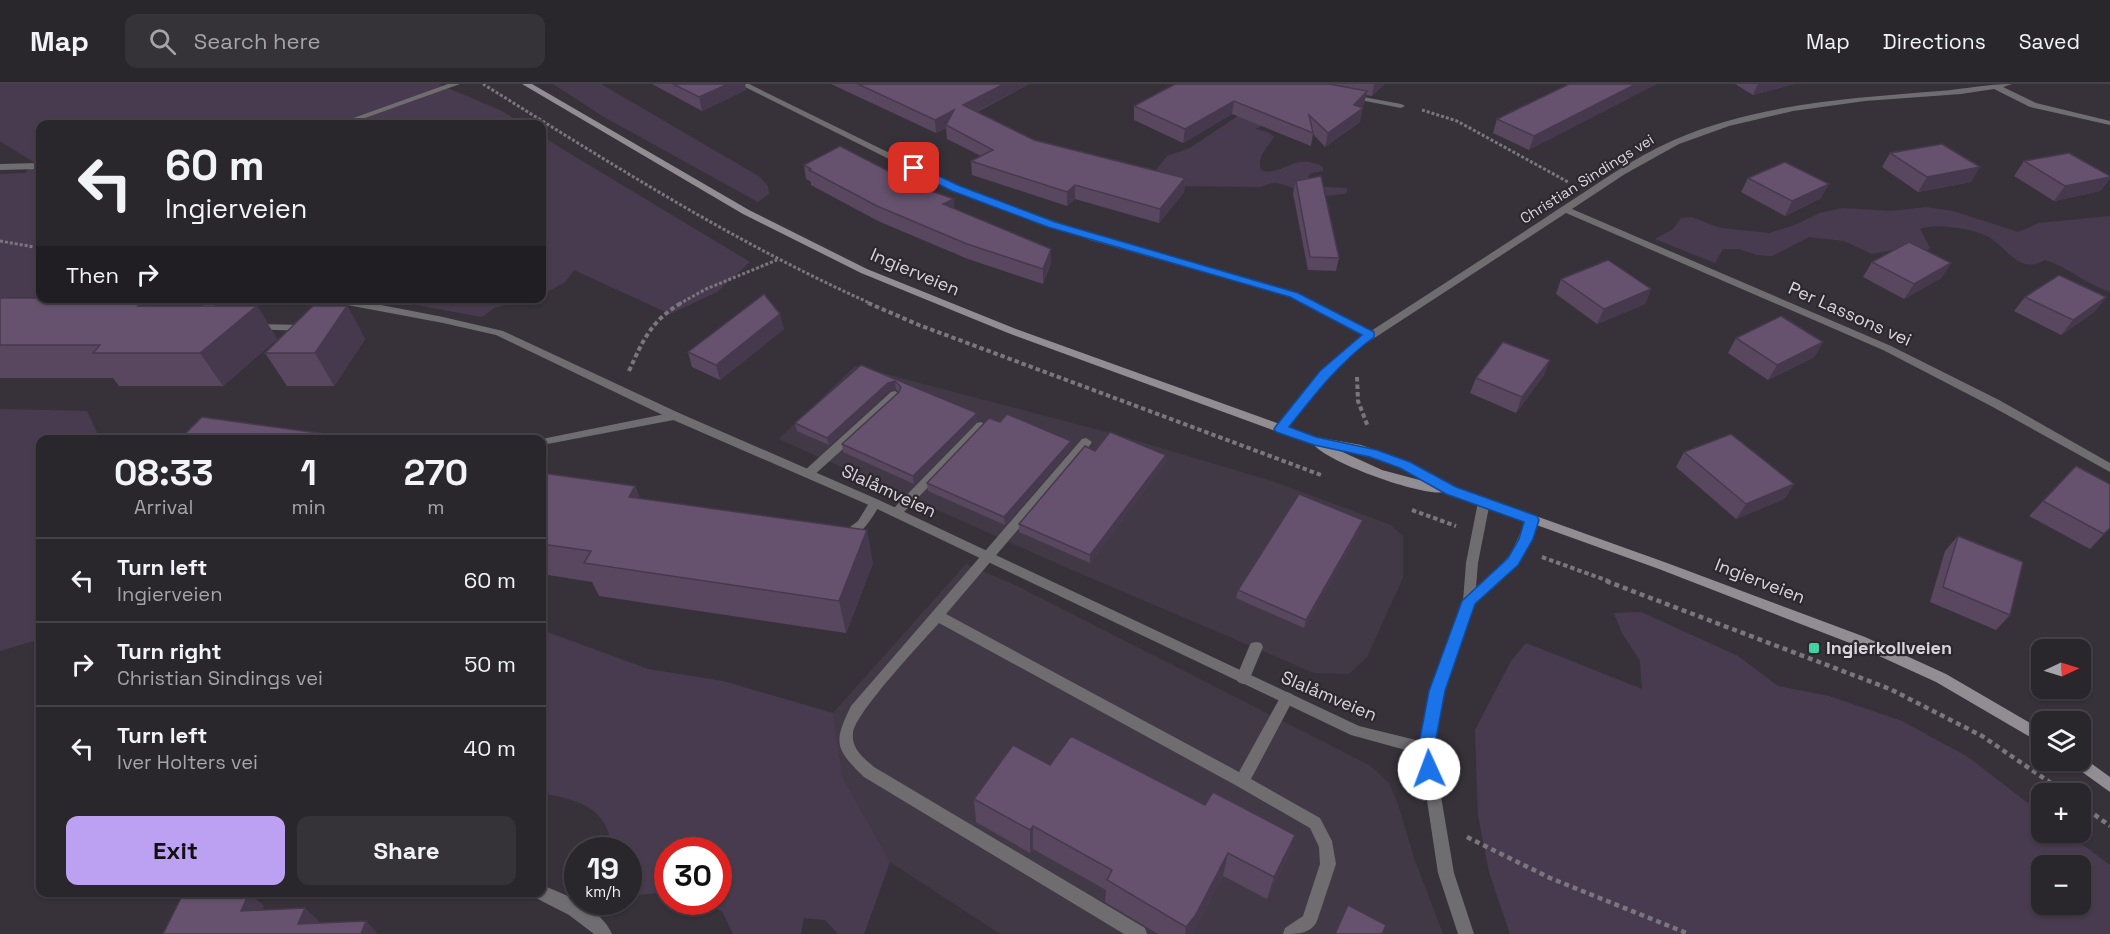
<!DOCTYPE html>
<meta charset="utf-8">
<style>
body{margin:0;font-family:"Space Grotesk",sans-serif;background:#353238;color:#f1f3f6;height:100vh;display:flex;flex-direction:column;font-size:22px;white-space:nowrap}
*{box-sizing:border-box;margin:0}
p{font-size:20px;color:#a5a5a9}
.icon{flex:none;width:33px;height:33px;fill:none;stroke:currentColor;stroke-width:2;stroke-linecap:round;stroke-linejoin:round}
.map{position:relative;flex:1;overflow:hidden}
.details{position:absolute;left:36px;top:351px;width:510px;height:462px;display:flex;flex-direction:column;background:#29262c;border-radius:12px;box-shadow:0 2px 4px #0004,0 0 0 2px #454348}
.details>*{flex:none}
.guide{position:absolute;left:36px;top:36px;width:510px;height:183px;border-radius:12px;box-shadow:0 2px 4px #0004,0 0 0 2px #454348;background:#29262c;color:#f1f3f6;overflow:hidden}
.needle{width:39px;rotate:86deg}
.controls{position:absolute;left:2031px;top:555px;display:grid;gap:12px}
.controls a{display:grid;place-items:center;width:60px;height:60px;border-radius:12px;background:#29262c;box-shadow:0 2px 4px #0004,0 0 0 2px #454348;font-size:30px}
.speed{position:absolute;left:564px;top:753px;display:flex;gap:12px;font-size:30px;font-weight:700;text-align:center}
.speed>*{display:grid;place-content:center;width:78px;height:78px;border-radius:50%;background:#29262c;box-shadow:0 2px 4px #0004,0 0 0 2px #454348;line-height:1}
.speed small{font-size:15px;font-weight:400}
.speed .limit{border:9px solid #d22;background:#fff;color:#111}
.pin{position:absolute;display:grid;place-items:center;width:51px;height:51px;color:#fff;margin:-26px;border-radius:12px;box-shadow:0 3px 9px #0006}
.me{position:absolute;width:66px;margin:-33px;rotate:358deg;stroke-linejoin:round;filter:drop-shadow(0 0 4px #0008)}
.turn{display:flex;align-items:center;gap:21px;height:126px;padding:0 30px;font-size:27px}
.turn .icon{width:78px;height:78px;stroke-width:2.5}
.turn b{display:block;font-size:42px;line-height:51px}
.then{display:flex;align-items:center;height:57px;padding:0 30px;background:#0003;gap:12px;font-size:22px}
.eta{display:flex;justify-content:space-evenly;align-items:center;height:102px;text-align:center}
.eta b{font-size:36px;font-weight:700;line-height:42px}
.cta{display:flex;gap:12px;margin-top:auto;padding:12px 30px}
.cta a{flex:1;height:69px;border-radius:12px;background:#bca0f2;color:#111;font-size:24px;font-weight:700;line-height:69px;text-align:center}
.cta a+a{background:#353238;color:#f1f3f6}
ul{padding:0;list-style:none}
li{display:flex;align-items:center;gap:18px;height:84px;padding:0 30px;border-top:2px solid #454348}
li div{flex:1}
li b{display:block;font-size:22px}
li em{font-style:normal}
header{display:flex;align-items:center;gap:36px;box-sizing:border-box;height:84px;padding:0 30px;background:#29262c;border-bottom:2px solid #454348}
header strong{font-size:28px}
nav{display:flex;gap:33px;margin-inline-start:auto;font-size:21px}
.search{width:420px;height:54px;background:#353238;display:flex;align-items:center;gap:15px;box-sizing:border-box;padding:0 21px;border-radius:12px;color:#a5a5a9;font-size:22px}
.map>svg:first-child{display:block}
</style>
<header>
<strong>Map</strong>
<div class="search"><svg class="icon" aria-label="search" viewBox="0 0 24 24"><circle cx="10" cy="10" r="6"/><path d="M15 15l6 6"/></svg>Search here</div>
<nav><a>Map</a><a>Directions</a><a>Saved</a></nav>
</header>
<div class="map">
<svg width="2110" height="850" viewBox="0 0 2110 850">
<rect width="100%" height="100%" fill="#37323a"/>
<!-- built -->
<g fill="#423946">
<path d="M 855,282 L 1110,349 L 1272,397 L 1391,441 L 1403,452 L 1403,494 L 1367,573 L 1349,590 L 1314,589 L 1065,483 L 779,355 Z"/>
<path d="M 966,480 L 1015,501 L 1371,682 L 1389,699 L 1398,720 L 1414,774 L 1443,850 L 1000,850 L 890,778 L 843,694 L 833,629 Z"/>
</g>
<!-- green -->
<g fill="#493b4f" fill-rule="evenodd">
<path d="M 0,0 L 438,0 L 500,26 L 523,40 L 40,40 L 40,212 L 0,220 L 0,90 L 25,89 L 35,79 L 0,57 Z"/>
<path d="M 553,0 L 601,0 L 760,93 L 768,102 L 769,110 L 758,118 L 604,33 Z"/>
<path d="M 1244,28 L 1266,40 L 1255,45 L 1268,48 L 1274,53 C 1267,64 1255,74 1262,87 C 1286,91 1295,68 1323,83 L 1323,87 L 1311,89 L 1308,93 L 1312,99 L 1325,103 L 1347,104 L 1347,108 L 1344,110 C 1333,111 1321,113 1310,111 C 1292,107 1280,92 1262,103 L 1175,102 L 1163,97 L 1156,86 L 1167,72 L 1190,64 Z"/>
<path d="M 542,52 L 559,63 L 750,178 L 717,208 L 670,230 L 574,186 L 565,198 L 542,211 Z"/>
<path d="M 1926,123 L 1953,127 L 2018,148 L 2039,139 L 2110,132 L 2110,208 C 2086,200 2068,183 2045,176 C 2020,191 2008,165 1989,153 C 1975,145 1935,138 1920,145 L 1930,164 L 1925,168 L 1893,166 L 1872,170 L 1844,157 L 1809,153 L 1772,172 L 1757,171 L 1739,165 L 1723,165 L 1715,179 L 1655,155 L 1673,145 L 1681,134 L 1692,133 L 1720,144 L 1769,149 L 1795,141 L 1820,129 L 1842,124 L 1891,127 Z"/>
<path d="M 382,215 L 531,214 L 531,215 L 494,224 L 482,233 Z"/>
<path d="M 0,325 L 87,327 L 100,355 L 40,356 L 40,555 L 0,567 Z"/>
<path d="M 1641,528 L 1738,572 L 1778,602 L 1829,612 L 1902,637 L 1968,673 L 2041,729 L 2042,748 L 2067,749 L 2110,781 L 2110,850 L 1510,850 L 1489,788 L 1478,731 L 1475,646 L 1511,577 L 1526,559 L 1642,605 L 1640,577 L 1622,549 L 1614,529 ZM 2042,782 L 2080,782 L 2080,820 L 2042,820 Z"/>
<path d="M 542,546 L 648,585 L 723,597 L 833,629 L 843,694 L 890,778 L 864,850 L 838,850 L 825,836 L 804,834 L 801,850 L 733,850 L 722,827 L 698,818 L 718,818 L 718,766 L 668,766 L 667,808 L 629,812 L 628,766 L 605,766 L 611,758 C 604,720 574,716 542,709 Z"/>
</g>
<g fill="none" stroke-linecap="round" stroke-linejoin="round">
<!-- path-far2 -->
<g stroke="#7b767d" stroke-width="3" stroke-dasharray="3 2" stroke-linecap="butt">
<path d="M 483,0 C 610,79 735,159 872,220"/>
<path d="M 1422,26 L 1457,37 L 1568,98"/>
<path d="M 0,157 L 40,164"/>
<path d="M 679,220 L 706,205 L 777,176"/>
</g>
<!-- path-far1 -->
<g stroke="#7b767d" stroke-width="4" stroke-dasharray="4.5 3" stroke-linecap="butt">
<path d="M 868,219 L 919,241 L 1321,391"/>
<path d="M 629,287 C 643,256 651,237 681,219"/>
<path d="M 1357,293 L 1358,317 L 1368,343"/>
<path d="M 1412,426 L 1456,442"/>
<path d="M 1542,473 L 1611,498"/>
</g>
<!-- path -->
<g stroke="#7b767d" stroke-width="4.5" stroke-dasharray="5 4" stroke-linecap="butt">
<path d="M 1606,497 L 1890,605 L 1982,652 L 2067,710"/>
<path d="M 2080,720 L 2110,742"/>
<path d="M 1467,753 L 1550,794 L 1689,850"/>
</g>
<!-- service -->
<g fill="#706d71" fill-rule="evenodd">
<path d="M 448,0 L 460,0 L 348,40 L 337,40 Z"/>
<path d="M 40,79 L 40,85 L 0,86 L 0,80 Z"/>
<path d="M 210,214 L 221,214 L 201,236 L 193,236 L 193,232 Z"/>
<path d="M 254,240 L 306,241 L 311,244 L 306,247 L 250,245 L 250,241 Z"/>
<path d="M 895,307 L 900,311 L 899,314 L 812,393 L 804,393 L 802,390 L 804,387 L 891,308 Z"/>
<path d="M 675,328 L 679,329 L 681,332 L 679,335 L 542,361 L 542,356 L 537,356 Z"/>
<path d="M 981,338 L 987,342 L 985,345 L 900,432 L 892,432 L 890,429 L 892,426 L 977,339 Z"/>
<path d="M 1086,354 L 1092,358 L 1090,361 L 946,530 L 1239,688 L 1282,610 L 1287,608 L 1292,610 L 1294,614 L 1251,695 L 1320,734 L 1332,757 L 1336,780 L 1317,837 C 1311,850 1297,850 1283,850 L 1285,844 L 1303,832 L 1320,780 L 1319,763 L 1310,744 L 1237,702 L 939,539 C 922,558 855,629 853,649 C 851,665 864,674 874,683 L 1145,844 L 1147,850 L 1124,850 L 864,693 C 835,665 833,659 851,622 L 1082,355 Z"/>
<path d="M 875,415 L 881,419 C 873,432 858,460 840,455 L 838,452 L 858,437 L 871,416 Z"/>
<path d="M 1256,558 L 1261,559 L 1263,563 L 1250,594 L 1248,598 L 1243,600 L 1238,598 L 1236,594 L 1249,563 L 1251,559 Z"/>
</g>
<!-- minor -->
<g fill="#706d71" fill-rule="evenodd">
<path d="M 739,0 L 749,0 L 959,103 L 1096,152 L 1298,209 L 1371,247 C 1433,207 1495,167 1557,126 C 1595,102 1632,74 1674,56 C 1756,20 1851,14 1940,7 C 1964,5 1988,0 2012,0 L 2003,3 L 2036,19 L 2110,37 L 2110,41 L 2030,23 L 1994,5 L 1961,10 L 1865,17 L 1793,27 L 1729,42 L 1679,60 L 1625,90 L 1572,125 L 1891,262 L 1999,316 L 2110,379 L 2110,388 L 1991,322 L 1883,266 L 1566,129 L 1359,264 L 1328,292 L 1285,348 L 1277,348 L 1275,345 L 1277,342 C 1303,309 1328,275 1363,252 L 1290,213 L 1090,156 L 953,107 Z"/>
<path d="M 1347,10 L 1401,20 L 1405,22 L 1401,24 L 1350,14 L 1346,12 Z"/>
<path d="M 321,214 L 345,214 L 443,233 L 503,247 L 679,329 L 879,416 L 1359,642 L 1420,657 L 1430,607 L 1463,517 L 1466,479 L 1478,418 L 1484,414 L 1490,418 L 1478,479 L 1476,503 L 1496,487 L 1511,469 L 1528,433 L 1536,433 L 1538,436 L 1527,462 L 1519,476 L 1504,494 L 1474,520 L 1444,607 L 1433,665 L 1454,789 L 1474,850 L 1458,850 L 1438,789 L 1420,670 L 1351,651 L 871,422 L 671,335 L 496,251 L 443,239 L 326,217 Z"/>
<path d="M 542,801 C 566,811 601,824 612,850 L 594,850 L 569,831 L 534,813 L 532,808 L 542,808 Z"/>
</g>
<!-- secondary -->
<g fill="#918d93" fill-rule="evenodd">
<path d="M 522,0 L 532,0 L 749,126 L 867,185 L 1016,245 L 1316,353 L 1361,361 L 1409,378 L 1455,403 L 1667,479 L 1865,553 L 1946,590 L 2042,646 L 2042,660 L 1936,598 L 1855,561 L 1659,485 L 1445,408 C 1423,413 1329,379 1314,361 L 1008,249 L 861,189 L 743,130 ZM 1336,365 C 1369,370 1398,382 1427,398 L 1382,386 Z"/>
<path d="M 2081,672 L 2110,693 L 2110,708 L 2071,680 L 2069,676 L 2080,676 Z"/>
</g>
</g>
<!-- wall -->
<g fill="#58475f">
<path d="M 652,0 L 745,0 L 746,6 L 702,27 Z"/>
<path d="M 831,0 L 1029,0 L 977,28 L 1034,56 L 1185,94 L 1184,108 L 1159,139 L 1075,115 L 1067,122 L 972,91 L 971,77 L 981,72 L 947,55 L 946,44 L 936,49 Z"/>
<path d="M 1175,0 L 1384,0 L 1372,12 L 1366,11 L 1364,20 L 1361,23 L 1360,38 L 1325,63 L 1313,50 L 1311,62 L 1232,30 L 1183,59 L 1134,36 L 1134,22 Z"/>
<path d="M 1569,0 L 1529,66 L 1493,49 L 1497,35 Z"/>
<path d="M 1735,0 L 1794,0 L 1753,11 Z"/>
<path d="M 1890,69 L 1971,98 L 1918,108 L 1882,83 Z"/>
<path d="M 2024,77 L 2110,92 L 2110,94 L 2100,107 L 2054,117 L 2014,92 Z"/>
<path d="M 804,81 L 954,125 L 1051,165 L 1051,179 L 1043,200 L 968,175 L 878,137 L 811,101 L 811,98 L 806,95 Z"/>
<path d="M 1748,94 L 1821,114 L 1785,132 L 1741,108 Z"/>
<path d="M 1296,97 L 1339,174 L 1336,187 L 1308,186 L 1293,109 Z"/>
<path d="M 1872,178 L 1951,179 L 1941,194 L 1904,215 L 1863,193 Z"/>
<path d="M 1561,195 L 1651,205 L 1645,220 L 1597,240 L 1556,210 Z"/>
<path d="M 2025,213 L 2106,213 L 2094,228 L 2061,251 L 2014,227 Z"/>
<path d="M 0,214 L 145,214 L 150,222 L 257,222 L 277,255 L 223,302 L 119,302 L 113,294 L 0,294 Z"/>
<path d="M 347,222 L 365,255 L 334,302 L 287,302 L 265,269 Z"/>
<path d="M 784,245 L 720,296 L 692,283 L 688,268 Z"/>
<path d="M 1736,254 L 1823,258 L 1814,273 L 1768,296 L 1728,269 Z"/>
<path d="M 861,281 L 977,329 L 977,337 L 914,400 L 843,368 L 842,360 L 899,308 L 896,305 L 889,306 L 829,361 L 797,347 L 795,339 Z"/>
<path d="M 1544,291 L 1516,329 L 1470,309 L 1476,294 Z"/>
<path d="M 1000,338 L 1071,357 L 1071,364 L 1005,441 L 928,407 L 927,399 Z"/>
<path d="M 1095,367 L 1166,371 L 1165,378 L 1090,479 L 1019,448 L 1019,440 Z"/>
<path d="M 1684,368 L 1794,400 L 1784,415 L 1736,435 L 1676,383 Z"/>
<path d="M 2076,382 L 2104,450 L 2090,465 L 2029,432 Z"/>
<path d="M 542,389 L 635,402 L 640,415 L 873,479 L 846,549 L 599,512 L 592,498 L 542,490 Z"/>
<path d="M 1361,444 L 1304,544 L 1236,514 L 1238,506 Z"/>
<path d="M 1958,452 L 2010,531 L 1996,546 L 1930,518 L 1945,467 Z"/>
<path d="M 1050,681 L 1205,721 L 1295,751 L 1287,774 L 1267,815 L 1223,792 L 1192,850 L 1158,850 L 1105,818 L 1106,806 L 1033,765 L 1030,769 L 976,738 L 974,715 Z"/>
</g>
<!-- shaded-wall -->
<g fill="#47394d">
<path d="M 728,0 L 745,0 L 746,6 L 702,27 L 699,13 Z"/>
<path d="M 1004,0 L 1029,0 L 964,34 L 963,21 Z"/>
<path d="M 1374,0 L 1384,0 L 1372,12 Z"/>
<path d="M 1636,0 L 1657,0 L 1529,66 L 1534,52 Z"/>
<path d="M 1758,0 L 1794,0 L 1753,11 Z"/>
<path d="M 1367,7 L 1364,20 L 1354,31 L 1363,24 L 1360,38 L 1325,63 L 1328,49 Z"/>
<path d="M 1234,17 L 1232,30 L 1183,59 L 1185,45 Z"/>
<path d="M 954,26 L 946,41 L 946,44 L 936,49 L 935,36 Z"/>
<path d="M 1980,83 L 1971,98 L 1918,108 L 1927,93 Z"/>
<path d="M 2110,93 L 2100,107 L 2054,117 L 2065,102 Z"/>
<path d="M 1185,94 L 1184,108 L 1159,139 L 1160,125 Z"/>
<path d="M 1829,100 L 1821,114 L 1785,132 L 1792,117 Z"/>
<path d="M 1075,101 L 1075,115 L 1067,122 L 1067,108 Z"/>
<path d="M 954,115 L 955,129 L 943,120 Z"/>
<path d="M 1051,165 L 1051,179 L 1043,200 L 1043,185 Z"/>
<path d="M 1951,179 L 1941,194 L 1904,215 L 1914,200 Z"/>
<path d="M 1651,205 L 1645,220 L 1597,240 L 1604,225 Z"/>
<path d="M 2106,213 L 2094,228 L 2061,251 L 2073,236 Z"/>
<path d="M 144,214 L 145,214 L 168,247 L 138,222 Z"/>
<path d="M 257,222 L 277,255 L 223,302 L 200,269 Z"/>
<path d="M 347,222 L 365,255 L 334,302 L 315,269 Z"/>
<path d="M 780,230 L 784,245 L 720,296 L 716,281 Z"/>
<path d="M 1823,258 L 1814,273 L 1768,296 L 1777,281 Z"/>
<path d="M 1550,276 L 1544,291 L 1516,329 L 1522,313 Z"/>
<path d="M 895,297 L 896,305 L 889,306 L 829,361 L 827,354 L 888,299 Z"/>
<path d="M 977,329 L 977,337 L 914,400 L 913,392 Z"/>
<path d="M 1071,357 L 1071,364 L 1005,441 L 1004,433 Z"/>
<path d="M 1166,371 L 1165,378 L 1090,479 L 1090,471 Z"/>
<path d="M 1794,400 L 1784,415 L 1736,435 L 1746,420 Z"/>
<path d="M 635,402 L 648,436 L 629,413 Z"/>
<path d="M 1363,436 L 1361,444 L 1304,544 L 1306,536 Z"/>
<path d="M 867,446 L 873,479 L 846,549 L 839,517 Z"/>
<path d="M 1033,742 L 1033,765 L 1030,769 L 1030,746 Z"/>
<path d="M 1295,751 L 1287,774 L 1267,815 L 1274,793 Z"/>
<path d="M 1228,769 L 1223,792 L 1192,850 L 1185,850 L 1186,843 Z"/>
<path d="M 249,809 L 264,822 L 256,839 L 241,827 Z"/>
<path d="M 305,824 L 319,837 L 313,850 L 298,840 Z"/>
<path d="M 366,837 L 378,850 L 361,850 Z"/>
</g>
<!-- building -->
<g fill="#66526e" stroke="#47394d" stroke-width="1.5">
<path d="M 673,0 L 728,0 L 699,13 Z"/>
<path d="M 858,0 L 1004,0 L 963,21 L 1034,56 L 1185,94 L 1160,125 L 1075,101 L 1067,108 L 971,77 L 993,66 L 946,41 L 954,26 L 935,36 Z"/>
<path d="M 1175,0 L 1329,0 L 1367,7 L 1354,21 L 1363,24 L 1328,49 L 1309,31 L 1313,49 L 1234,17 L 1185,45 L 1134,22 Z"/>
<path d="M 1569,0 L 1636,0 L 1534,52 L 1497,35 Z"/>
<path d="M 1942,60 L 1980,83 L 1927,93 L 1890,69 Z"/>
<path d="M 840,62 L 917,102 L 954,115 L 943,120 L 1051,165 L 1043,185 L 967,160 L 877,122 L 809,86 L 811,85 L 804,81 Z"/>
<path d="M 2069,69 L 2110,92 L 2110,93 L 2065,102 L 2024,77 Z"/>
<path d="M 1785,78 L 1829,100 L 1792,117 L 1748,94 Z"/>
<path d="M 1321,92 L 1339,174 L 1310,173 L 1296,97 Z"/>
<path d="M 1909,158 L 1951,179 L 1914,200 L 1872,178 Z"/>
<path d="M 1608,176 L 1651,205 L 1604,225 L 1561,195 Z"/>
<path d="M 2059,191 L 2106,213 L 2073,236 L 2025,213 Z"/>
<path d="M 764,210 L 780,230 L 716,281 L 688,268 Z"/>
<path d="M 0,214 L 144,214 L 138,222 L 257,222 L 200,269 L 93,269 L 100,261 L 0,261 Z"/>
<path d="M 313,222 L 347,222 L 315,269 L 265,269 Z"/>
<path d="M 1781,232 L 1823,258 L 1777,281 L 1736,254 Z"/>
<path d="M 1503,258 L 1550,276 L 1522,313 L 1476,294 Z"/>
<path d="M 861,281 L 977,329 L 913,392 L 842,360 L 899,308 L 901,303 L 895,297 L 888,299 L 827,354 L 795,339 Z"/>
<path d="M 1007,330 L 1071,357 L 1004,433 L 927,399 L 989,334 L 1000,338 Z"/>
<path d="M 202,333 L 369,356 L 179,356 Z"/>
<path d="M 1110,348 L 1166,371 L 1090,471 L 1019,440 L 1085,362 L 1095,367 Z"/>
<path d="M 1731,350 L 1794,400 L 1746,420 L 1684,368 Z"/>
<path d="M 2076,382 L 2110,400 L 2110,444 L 2104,450 L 2043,417 Z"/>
<path d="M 542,389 L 635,402 L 629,413 L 867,446 L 839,517 L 584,479 L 591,467 L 542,460 Z"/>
<path d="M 1299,410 L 1363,436 L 1306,536 L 1238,506 Z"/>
<path d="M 1958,452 L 2023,478 L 2010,531 L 1943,503 Z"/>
<path d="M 1071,652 L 1205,721 L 1213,708 L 1295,751 L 1274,793 L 1228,769 L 1195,832 L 1186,843 L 1107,796 L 1112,786 L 1033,742 L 1030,746 L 974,715 L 1013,661 L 1050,681 Z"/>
<path d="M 249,809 L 241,827 L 305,824 L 298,840 L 366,837 L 361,850 L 163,850 L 182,812 Z"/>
<path d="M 1348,821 L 1386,841 L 1382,850 L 1335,850 Z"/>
</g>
<!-- route -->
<path fill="#1a73e8" stroke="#114b97" stroke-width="1.5" d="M 910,82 L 917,82 L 960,102 L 1055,138 L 1298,209 L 1374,248 L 1374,253 C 1340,278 1315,310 1289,343 L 1316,353 L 1377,366 L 1410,378 L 1456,403 L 1537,432 L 1539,436 L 1533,455 L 1518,481 L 1475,520 L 1445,607 L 1434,665 L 1437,685 L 1435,690 L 1429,692 L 1423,690 L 1418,665 L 1429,607 L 1462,517 L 1508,474 L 1519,455 L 1524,438 L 1446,410 L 1400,384 L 1370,373 L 1314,361 L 1276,348 L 1274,345 L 1276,342 L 1320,287 L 1362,251 L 1290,213 L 1048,143 L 952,107 L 910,86 Z"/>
<!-- markers -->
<rect fill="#3fd4a2" stroke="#2d2830" stroke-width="2" x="1808" y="558" width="12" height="12" rx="3"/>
<g text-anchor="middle" stroke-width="4.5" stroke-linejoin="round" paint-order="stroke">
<!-- far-street labels -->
<g font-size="15" fill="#d9d5da" stroke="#2d2830">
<text transform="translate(1587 95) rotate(-32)" y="5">Christian Sindings vei</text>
</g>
<!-- street labels -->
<g font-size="18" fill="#d9d5da" stroke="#2d2830">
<text transform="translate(915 188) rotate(23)" y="6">Ingierveien</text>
<text transform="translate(1850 230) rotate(24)" y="6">Per Lassons vei</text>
<text transform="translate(889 407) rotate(25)" y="6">Slalåmveien</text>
<text transform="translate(1760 497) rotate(21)" y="6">Ingierveien</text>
<text transform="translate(1329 612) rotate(23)" y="6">Slalåmveien</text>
</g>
<!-- poi labels -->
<g font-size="18" font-weight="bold" fill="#d9d5da" stroke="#2d2830" text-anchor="start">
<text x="1826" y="570">Ingierkollveien</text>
</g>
</g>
</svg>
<div class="controls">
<a><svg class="needle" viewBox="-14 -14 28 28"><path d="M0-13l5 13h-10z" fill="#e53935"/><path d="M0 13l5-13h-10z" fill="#a5a5a9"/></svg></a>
<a><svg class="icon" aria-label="layers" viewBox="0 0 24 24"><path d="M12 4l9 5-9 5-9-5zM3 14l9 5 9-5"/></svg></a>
<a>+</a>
<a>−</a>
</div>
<div class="speed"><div>19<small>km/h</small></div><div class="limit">30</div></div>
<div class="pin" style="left:914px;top:84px;background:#d93025"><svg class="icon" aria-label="arrive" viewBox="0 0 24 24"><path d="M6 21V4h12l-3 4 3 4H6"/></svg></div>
<svg class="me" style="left:1429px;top:685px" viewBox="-20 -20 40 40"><circle r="19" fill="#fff"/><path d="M0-13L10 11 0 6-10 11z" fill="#1a73e8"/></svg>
<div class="guide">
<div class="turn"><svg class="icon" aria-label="left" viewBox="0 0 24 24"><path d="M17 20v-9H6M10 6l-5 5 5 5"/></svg><div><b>60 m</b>Ingierveien</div></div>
<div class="then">Then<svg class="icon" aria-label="right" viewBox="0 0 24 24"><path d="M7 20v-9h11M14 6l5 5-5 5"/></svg></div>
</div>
<section class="details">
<div class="eta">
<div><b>08:33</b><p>Arrival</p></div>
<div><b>1</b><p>min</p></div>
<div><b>270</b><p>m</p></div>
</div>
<ul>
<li><svg class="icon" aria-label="left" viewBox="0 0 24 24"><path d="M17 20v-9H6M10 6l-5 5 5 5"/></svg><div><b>Turn left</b><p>Ingierveien</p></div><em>60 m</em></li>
<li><svg class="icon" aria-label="right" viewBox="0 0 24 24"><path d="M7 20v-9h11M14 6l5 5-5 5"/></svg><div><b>Turn right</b><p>Christian Sindings vei</p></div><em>50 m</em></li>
<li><svg class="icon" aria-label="left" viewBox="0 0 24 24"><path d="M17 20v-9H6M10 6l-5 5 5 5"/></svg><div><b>Turn left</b><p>Iver Holters vei</p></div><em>40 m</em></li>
</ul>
<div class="cta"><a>Exit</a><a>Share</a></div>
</section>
</div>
